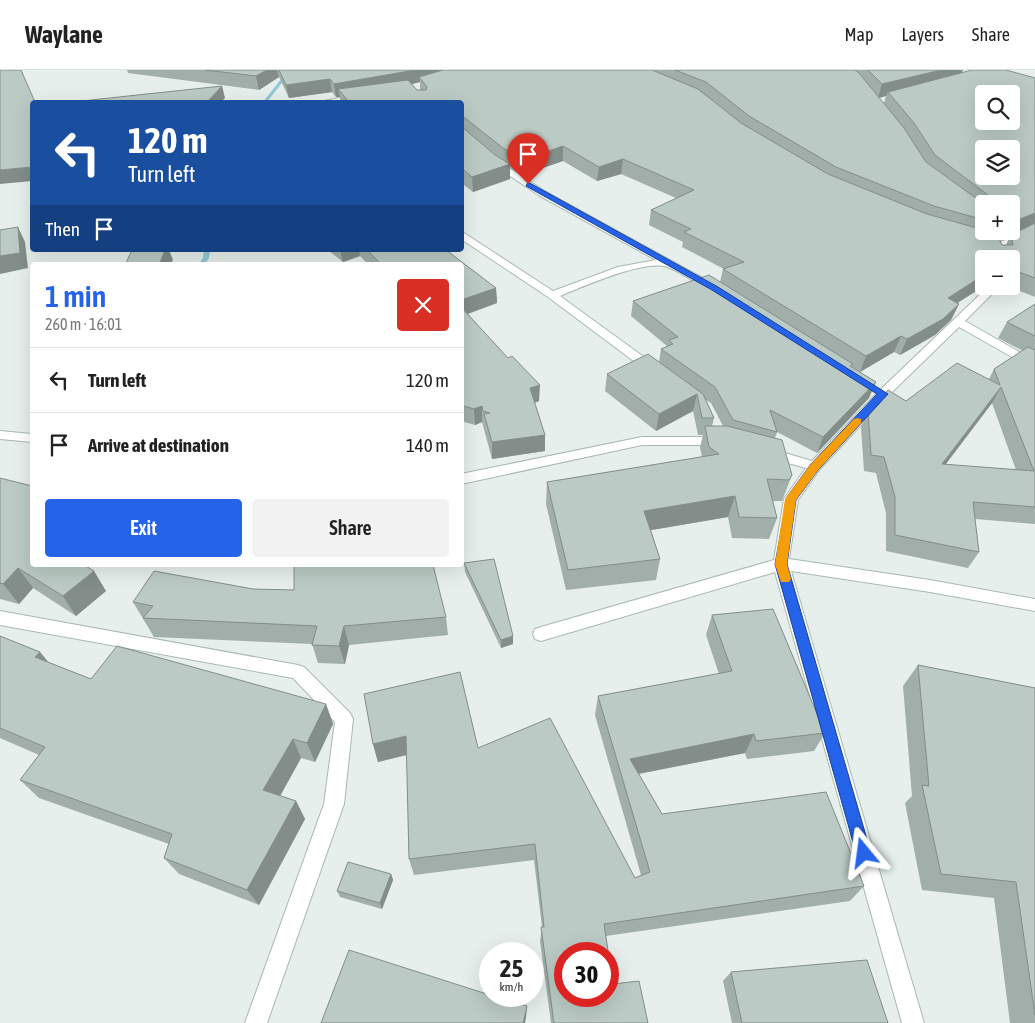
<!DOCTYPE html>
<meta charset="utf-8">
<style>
body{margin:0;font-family:"Asap Condensed",sans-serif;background:#f2f2f2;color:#222;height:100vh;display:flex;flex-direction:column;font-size:19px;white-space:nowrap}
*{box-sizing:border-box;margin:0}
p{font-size:16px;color:#767676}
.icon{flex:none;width:28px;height:28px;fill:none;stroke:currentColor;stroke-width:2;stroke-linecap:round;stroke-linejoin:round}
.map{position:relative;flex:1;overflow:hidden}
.side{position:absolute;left:30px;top:192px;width:434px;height:305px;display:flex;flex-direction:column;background:#fff;border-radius:5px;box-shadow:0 5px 20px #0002}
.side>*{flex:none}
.banner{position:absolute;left:30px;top:30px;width:434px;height:152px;border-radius:5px;box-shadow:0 5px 20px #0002;background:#1a4fa0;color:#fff;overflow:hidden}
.controls{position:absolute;left:975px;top:15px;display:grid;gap:10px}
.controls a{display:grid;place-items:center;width:45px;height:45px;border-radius:5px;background:#fff;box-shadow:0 5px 20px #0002;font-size:25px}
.speed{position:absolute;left:479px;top:872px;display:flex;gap:10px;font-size:25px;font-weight:700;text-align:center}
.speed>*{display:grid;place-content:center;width:65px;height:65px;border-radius:50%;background:#fff;box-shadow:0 5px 20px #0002;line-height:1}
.speed small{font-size:12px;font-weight:400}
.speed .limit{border:8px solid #d22;background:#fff;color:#111}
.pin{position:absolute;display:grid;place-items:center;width:42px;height:42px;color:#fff;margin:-51px -21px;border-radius:50% 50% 50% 0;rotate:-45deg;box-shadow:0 0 5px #0007}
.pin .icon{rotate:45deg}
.me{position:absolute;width:55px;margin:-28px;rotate:344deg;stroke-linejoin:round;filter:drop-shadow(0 0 4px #0008)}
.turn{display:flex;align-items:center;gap:18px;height:105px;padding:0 15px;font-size:22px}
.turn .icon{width:65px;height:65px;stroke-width:2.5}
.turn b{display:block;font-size:35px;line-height:42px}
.then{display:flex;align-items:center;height:48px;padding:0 15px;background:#0003;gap:10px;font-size:19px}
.round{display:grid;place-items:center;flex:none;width:52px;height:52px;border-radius:5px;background:#f2f2f2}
.overview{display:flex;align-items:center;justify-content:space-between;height:85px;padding:0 15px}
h1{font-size:30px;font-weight:600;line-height:38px;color:#2563eb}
.action{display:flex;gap:10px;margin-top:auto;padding:10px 15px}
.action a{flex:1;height:58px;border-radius:5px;background:#2563eb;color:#fff;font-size:20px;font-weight:600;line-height:58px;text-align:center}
.action a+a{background:#f2f2f2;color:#222}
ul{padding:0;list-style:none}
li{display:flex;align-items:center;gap:15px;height:65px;padding:0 15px;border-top:1px solid #e0e0e0}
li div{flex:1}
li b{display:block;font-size:19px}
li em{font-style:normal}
header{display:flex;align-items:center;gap:30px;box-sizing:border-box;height:70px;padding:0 25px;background:#fff;border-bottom:1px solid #e0e0e0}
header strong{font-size:24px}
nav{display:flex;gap:28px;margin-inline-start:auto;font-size:18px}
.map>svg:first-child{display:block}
</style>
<header>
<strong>Waylane</strong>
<nav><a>Map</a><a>Layers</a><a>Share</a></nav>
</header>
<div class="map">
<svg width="1035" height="953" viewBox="0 0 1035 953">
<rect width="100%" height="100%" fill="#e6efeb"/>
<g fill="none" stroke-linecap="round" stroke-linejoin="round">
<!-- stream -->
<g fill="#8ec9d4" fill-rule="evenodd">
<path d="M 288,0 L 292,0 L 267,32 L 263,32 Z"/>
<path d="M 204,180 L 210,180 L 209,188 L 204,195 L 198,195 L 203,188 Z"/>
</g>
<!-- minor casing -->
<g stroke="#a8b8b2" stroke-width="2">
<g id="minor">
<path d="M 360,24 L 363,24 L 363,28 L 334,32 L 319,32 Z"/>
<path d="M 494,88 L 546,122 L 719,217 L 719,221 L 711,221 C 697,214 682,202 667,197 C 645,189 582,217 560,226 L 659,298 L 661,301 L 659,304 L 651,304 L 548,227 L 461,169 L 461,161 L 553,221 L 618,197 L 656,190 L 540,126 L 491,93 L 491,89 Z"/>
<path d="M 1035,157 L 1035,164 C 1018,171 995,188 978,173 L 983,170 L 996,174 Z"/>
<path d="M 989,216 L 1000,216 L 965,251 L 1035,291 L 1035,300 L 959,257 L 887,327 L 820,399 L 798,430 L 789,489 L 930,510 L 1035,529 L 1035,541 L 930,522 L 791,501 L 924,953 L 902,953 L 775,502 L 541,571 L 535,569 L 533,564 L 535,559 L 541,557 L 774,490 L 784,429 L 806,398 L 763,386 L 761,383 L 763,380 L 768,378 L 812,391 L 879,321 Z"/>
<path d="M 0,361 L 32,364 L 32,372 L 0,369 Z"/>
<path d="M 642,367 L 722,367 L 729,371 L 722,375 L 642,375 L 461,414 L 461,404 Z"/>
<path d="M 0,541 L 298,595 L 304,597 L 350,643 L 353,649 L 344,734 L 267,953 L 245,953 L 324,734 L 335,652 L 293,608 L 0,555 Z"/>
</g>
</g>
<!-- minor -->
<use href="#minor" fill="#fff" fill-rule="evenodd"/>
</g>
<!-- wall -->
<g fill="#a1aea9" fill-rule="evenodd">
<path d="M 127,0 L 963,0 L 962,3 L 1035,8 L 1035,227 L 1007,216 L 1011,216 L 1011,189 L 984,189 L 984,216 L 957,233 L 959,234 L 951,250 L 935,265 L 900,285 L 894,282 L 860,302 L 869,328 L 817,383 L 777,362 L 775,368 L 792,405 L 782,431 L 773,431 L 777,448 L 769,469 L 732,468 L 728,447 L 651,460 L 660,489 L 656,510 L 566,520 L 546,434 L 547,412 L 702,387 L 700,377 L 703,365 L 698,365 L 693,341 L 656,361 L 605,321 L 607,304 L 659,292 L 661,279 L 667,276 L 631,246 L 633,231 L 720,212 L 723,199 L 724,199 L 682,177 L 683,172 L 649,155 L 651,140 L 676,128 L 621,104 L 597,111 L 563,91 L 522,105 L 510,97 L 510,109 L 473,122 L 464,115 L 461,116 L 461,32 L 340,32 L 340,27 L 336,27 L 332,22 L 289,28 L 279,7 L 259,20 L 128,3 ZM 420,12 L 420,20 L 417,20 L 412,14 ZM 886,26 L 884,33 L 879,28 ZM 984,134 L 1011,134 L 1011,161 L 996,161 L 1000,170 L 1010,166 L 1006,175 L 1002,175 L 984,161 ZM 706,330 L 711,333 L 723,356 L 712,356 L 714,348 Z"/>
<path d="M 328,180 L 446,180 L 496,218 L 497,233 L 468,244 L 539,331 L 534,333 L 545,365 L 545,381 L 492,389 L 482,352 L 475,355 L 461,351 L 461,195 L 369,195 L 360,186 L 343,192 Z"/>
<path d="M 1035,234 L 1035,454 L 975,449 L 979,482 L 968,498 L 886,481 L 886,443 L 876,403 L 864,401 L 861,357 L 868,341 L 989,309 L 994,299 L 1023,281 L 998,268 L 1007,252 ZM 992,333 L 1016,400 L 945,395 Z"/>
<path d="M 0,408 L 32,495 L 106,521 L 76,546 L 33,518 L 19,534 L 0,529 Z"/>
<path d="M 464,493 L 513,574 L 501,578 L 465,502 Z"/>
<path d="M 253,519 L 294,520 L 446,547 L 448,565 L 349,575 L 345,594 L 318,593 L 312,574 L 154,567 L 133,532 Z"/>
<path d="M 712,545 L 825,663 L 814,681 L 747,689 L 745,683 L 639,704 L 662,744 L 864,816 L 850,831 L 606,866 L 613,914 L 648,953 L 551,953 L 540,871 L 542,857 L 534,790 L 414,805 L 409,789 L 407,685 L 378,692 L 373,674 L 478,678 L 635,808 L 641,805 L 595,645 L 598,626 L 719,604 L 706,565 Z"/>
<path d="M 0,566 L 40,582 L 48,592 L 91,609 L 326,634 L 333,654 L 315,692 L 301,688 L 280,726 L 296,731 L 305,749 L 259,835 L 179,804 L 164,788 L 169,774 L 39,728 L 20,710 L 39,685 L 0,668 Z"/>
<path d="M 918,595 L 1035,618 L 1035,953 L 1010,953 L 994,828 L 922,820 L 905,733 L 912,726 L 903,616 Z"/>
<path d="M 391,804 L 393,810 L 382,839 L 340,827 L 337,821 Z"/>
<path d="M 731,902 L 888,953 L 732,953 L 723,911 Z"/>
</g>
<!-- shaded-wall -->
<g fill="#838d89">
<path d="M 267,0 L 277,0 L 279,7 L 259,20 L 256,6 Z"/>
<path d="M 415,0 L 467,0 L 419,7 L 420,12 L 412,14 L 338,19 L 340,27 L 336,27 L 334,14 Z"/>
<path d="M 941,0 L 963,0 L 959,7 L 888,22 L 886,26 L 878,28 L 882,14 Z"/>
<path d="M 330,9 L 332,22 L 289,28 L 286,15 Z"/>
<path d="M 222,16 L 225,28 L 221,32 L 207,32 Z"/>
<path d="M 563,76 L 563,91 L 522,105 L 522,90 Z"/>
<path d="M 623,89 L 621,104 L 597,111 L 599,97 Z"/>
<path d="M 510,94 L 510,109 L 473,122 L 472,107 Z"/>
<path d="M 32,97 L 32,111 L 0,114 L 0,100 Z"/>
<path d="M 464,100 L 464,115 L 461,116 L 461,101 Z"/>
<path d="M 1035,143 L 1035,154 L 1011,165 L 1010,166 L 1000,170 L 1005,161 L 1011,161 L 1011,153 Z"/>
<path d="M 18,157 L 25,172 L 28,198 L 0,204 L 0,186 Z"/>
<path d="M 165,180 L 169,180 L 173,190 L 170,195 L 159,195 Z"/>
<path d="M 340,180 L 359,180 L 360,186 L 343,192 Z"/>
<path d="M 984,205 L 984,216 L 940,244 L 948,228 Z"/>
<path d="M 496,218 L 497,233 L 461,246 L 461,230 Z"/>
<path d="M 959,234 L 951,250 L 935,265 L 900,285 L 907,269 Z"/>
<path d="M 901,266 L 894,282 L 860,302 L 866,286 Z"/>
<path d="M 876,312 L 869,328 L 817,383 L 823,367 Z"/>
<path d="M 540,315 L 539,331 L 529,335 L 530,318 Z"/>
<path d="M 1001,317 L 992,333 L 933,411 L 942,394 Z"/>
<path d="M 697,324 L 693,341 L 656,361 L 659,344 Z"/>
<path d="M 482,336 L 482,352 L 475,355 L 474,339 Z"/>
<path d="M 545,365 L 545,381 L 492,389 L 492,372 Z"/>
<path d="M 735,426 L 728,447 L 640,462 L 644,441 Z"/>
<path d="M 18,498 L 33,518 L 19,534 L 3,514 Z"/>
<path d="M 94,501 L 106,521 L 76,546 L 63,526 Z"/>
<path d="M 344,556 L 349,575 L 345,594 L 339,576 Z"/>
<path d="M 513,566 L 513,574 L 501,578 L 501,570 Z"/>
<path d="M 40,582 L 57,603 L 35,587 Z"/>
<path d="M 326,634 L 333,654 L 315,692 L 307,673 Z"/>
<path d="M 754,664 L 745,683 L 626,706 L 630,689 Z"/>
<path d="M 406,666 L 410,684 L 378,692 L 373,674 Z"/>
<path d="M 293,669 L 301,688 L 274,737 L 263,720 Z"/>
<path d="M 296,731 L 305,749 L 259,835 L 247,820 Z"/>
<path d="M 391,804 L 393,810 L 382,839 L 380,833 Z"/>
<path d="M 527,936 L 526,948 L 525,953 L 523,953 Z"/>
</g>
<!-- building -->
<g fill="#bbcac4" stroke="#838d89" fill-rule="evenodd">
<path d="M 0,0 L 21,0 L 35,32 L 32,32 L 32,97 L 0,100 Z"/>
<path d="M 205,0 L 267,0 L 256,6 Z"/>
<path d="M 279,0 L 415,0 L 334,14 L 330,9 L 286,15 Z"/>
<path d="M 443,0 L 652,0 L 698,19 L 741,53 L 828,104 L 927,144 L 984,160 L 984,161 L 987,161 L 997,164 L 1002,175 L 1013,175 L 1011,165 L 1035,153 L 1035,208 L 1011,199 L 1011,189 L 984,189 L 984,205 L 948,228 L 959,234 L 943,249 L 907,269 L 901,266 L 866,286 L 723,199 L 744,192 L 684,162 L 691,159 L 651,140 L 694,120 L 623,89 L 599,97 L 563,76 L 522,90 L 503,78 L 461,45 L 461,32 L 349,32 L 338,19 L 408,10 L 417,20 L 426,20 L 427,17 L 419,7 Z"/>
<path d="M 675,0 L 855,0 L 859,3 L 904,58 L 926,92 L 984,134 L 984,150 L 934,136 L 836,97 L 749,46 L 706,12 Z"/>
<path d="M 868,0 L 941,0 L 882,14 Z"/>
<path d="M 972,0 L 1006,0 L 1035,8 L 1035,143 L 1011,153 L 1011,134 L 992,134 L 992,128 L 935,85 L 914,53 L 888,22 ZM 984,24 L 1011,24 L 1011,51 L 984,51 ZM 984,79 L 1011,79 L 1011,106 L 984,106 Z"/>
<path d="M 222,16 L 207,32 L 72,32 Z"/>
<path d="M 461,56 L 495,85 L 510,94 L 472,107 L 464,100 L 461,101 Z"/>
<path d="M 18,157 L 20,183 L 0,186 L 0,160 Z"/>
<path d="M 132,180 L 165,180 L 159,195 L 125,195 Z"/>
<path d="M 367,180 L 446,180 L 496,218 L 461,230 L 461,195 L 382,195 Z"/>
<path d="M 709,205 L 853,294 L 850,296 L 876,312 L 823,367 L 770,340 L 777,362 L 733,350 L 715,317 L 661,279 L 673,274 L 669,270 L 678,267 L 633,231 Z"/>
<path d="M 1035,234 L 1035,266 L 1007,252 Z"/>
<path d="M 461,237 L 508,288 L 512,286 L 540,315 L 530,318 L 545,365 L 492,372 L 484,344 L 490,343 L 483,341 L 482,336 L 474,339 L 461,335 Z"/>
<path d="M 1028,277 L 1035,280 L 1035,437 L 973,432 L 979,482 L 895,465 L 895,427 L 884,387 L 871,385 L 868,341 L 888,320 L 906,331 L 957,293 L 1000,315 L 994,299 ZM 1001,317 L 1034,401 L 942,394 Z"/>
<path d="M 648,284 L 703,324 L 714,348 L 702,348 L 697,324 L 659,344 L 607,304 Z"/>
<path d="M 705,356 L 727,356 L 782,370 L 792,405 L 789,410 L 767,409 L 777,448 L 739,447 L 735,426 L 644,441 L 660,489 L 568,500 L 547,412 L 719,384 L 709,377 Z"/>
<path d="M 0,408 L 32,416 L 32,495 L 84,495 L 94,501 L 63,526 L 18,498 L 3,514 L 0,513 Z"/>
<path d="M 494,489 L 513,566 L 501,570 L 464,493 Z"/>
<path d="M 294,495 L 433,495 L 446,547 L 344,556 L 339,576 L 312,575 L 317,556 L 143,548 L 153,536 L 133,532 L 154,501 L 253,519 L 294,520 Z"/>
<path d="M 773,539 L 825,663 L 756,671 L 754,664 L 630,689 L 662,744 L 826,722 L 864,816 L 604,854 L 613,914 L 639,911 L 648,953 L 554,953 L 541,857 L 544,857 L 535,774 L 409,789 L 406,666 L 373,674 L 364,624 L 460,602 L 478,678 L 550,648 L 635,808 L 650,802 L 598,626 L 732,601 L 712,545 ZM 565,884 L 608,884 L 608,926 L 565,926 Z"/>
<path d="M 0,566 L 40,582 L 35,587 L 91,609 L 117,576 L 326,634 L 307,673 L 293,669 L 263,720 L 296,731 L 247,820 L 164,788 L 172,764 L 20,710 L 45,677 L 0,658 Z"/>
<path d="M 918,595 L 1035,618 L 1035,945 L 1016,812 L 941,804 L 922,715 L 929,716 Z"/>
<path d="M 348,792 L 391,804 L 380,833 L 337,821 Z"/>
<path d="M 349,880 L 490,925 L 490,926 L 495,926 L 527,936 L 523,953 L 321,953 Z"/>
<path d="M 867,890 L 888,953 L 742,953 L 731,902 Z"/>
</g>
<!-- route -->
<path fill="#2563eb" stroke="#184099" d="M 528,112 L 718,217 L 888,324 L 819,399 L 796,430 L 787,494 L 871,783 L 869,789 L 864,791 L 858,789 L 856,783 L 775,494 L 787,427 L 811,394 L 877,324 L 712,220 L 526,116 Z"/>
<!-- slow -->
<path fill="#f59e0b" d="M 857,348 L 861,349 L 861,353 L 819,399 L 796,430 L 787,494 L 791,509 L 789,512 L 781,512 L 775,494 L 785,429 L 811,394 L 854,349 Z"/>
</svg>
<div class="controls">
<a><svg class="icon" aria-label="search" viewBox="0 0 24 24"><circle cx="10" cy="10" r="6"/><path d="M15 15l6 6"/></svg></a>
<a><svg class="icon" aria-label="layers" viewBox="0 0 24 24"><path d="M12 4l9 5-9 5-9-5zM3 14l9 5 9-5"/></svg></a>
<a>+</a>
<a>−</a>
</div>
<div class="speed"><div>25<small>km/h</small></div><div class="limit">30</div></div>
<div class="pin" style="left:528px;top:114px;background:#d93025"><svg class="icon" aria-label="arrive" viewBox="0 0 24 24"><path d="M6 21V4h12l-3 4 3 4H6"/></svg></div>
<svg class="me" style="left:864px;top:783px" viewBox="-20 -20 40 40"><path d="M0-17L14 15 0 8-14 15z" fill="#2563eb" stroke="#fff" stroke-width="4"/></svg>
<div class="banner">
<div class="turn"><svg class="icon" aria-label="left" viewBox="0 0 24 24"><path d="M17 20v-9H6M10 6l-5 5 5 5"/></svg><div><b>120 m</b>Turn left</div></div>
<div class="then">Then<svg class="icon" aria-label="arrive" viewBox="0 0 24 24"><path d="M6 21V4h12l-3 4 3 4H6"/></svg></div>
</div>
<section class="side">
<div class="overview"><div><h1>1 min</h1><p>260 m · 16:01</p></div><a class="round" style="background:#d93025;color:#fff"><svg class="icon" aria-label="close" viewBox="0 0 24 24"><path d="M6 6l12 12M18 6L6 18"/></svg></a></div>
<ul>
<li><svg class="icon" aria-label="left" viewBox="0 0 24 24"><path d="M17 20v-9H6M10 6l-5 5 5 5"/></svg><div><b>Turn left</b></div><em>120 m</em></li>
<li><svg class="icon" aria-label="arrive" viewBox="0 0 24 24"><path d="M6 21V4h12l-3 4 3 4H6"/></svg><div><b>Arrive at destination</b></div><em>140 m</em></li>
</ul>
<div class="action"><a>Exit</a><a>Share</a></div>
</section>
</div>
